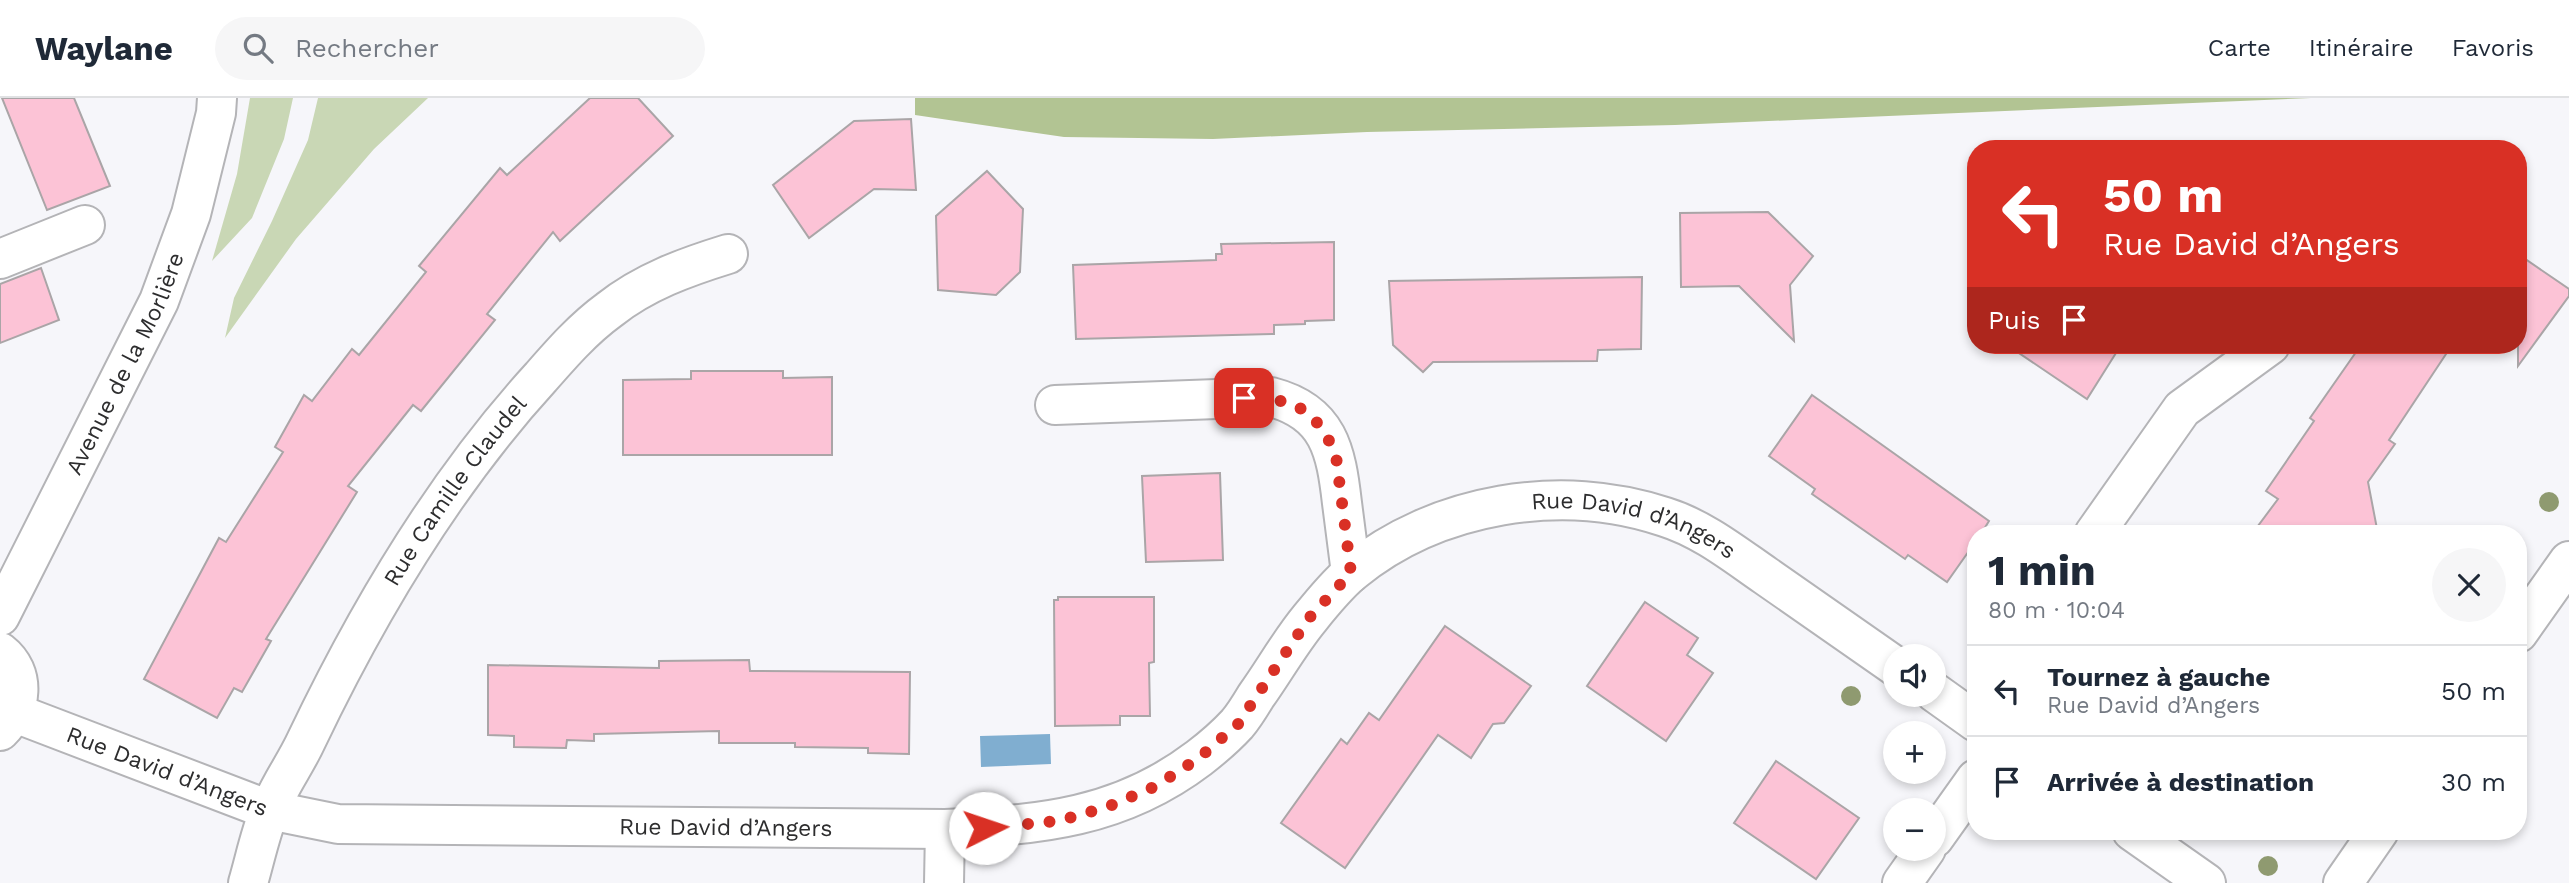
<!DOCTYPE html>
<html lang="fr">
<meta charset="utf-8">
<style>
body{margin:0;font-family:"Work Sans",sans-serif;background:#f6f6f7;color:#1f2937;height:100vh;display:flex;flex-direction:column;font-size:26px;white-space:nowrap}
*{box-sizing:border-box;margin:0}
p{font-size:23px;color:#747a83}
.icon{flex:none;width:38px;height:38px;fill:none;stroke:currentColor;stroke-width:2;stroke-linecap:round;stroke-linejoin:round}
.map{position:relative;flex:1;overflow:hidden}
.details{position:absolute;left:1967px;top:427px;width:560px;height:315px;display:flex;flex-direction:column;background:#fff;border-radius:28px;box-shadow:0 4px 10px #0003}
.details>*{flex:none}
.banner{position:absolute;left:1967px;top:42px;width:560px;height:214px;border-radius:28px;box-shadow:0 4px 10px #0003;background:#d93025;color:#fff;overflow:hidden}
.tools{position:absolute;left:1883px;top:546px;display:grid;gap:14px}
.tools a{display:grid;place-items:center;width:63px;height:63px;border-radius:50%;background:#fff;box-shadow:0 4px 10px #0003;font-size:35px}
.pin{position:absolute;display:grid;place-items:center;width:60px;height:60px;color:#fff;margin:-30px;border-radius:14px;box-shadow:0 4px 10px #0006}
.me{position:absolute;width:77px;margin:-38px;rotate:86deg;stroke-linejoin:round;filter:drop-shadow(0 0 5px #0008)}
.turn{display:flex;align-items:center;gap:24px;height:147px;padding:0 21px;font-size:32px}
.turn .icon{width:91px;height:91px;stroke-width:2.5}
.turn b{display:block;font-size:49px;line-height:60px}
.then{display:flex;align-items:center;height:66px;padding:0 21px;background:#0003;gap:14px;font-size:26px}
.round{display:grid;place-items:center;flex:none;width:74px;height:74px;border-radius:37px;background:#f6f6f7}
.overview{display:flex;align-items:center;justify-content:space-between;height:119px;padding:0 21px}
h1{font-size:42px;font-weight:700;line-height:52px}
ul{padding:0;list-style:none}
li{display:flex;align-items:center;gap:21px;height:91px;padding:0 21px;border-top:2px solid #e0e1e3}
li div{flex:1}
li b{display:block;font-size:26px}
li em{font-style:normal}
header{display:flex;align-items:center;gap:42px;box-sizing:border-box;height:98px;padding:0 35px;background:#fff;border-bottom:2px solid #e0e1e3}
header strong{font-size:33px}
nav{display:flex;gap:38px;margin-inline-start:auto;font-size:24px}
.search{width:490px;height:63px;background:#f6f6f7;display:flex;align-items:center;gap:18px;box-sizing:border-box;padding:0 24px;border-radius:38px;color:#747a83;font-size:26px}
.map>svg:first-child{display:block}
</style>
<header>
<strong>Waylane</strong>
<div class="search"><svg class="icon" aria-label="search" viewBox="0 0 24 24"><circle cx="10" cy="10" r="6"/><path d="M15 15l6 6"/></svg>Rechercher</div>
<nav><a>Carte</a><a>Itinéraire</a><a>Favoris</a></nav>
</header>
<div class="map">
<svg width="2569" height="785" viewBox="0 0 2569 785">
<rect width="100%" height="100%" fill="#f6f6fa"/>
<!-- green -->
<g fill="#c9d7b5">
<path d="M 250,0 L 293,0 L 284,41 L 252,120 L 212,163 L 237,76 Z"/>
<path d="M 318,0 L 428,0 L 374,51 L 296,141 L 225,240 L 234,200 L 272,123 L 308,42 Z"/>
</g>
<!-- forest -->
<path fill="#b2c493" d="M 915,0 L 2311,0 L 1675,27 L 1367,34 L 1213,41 L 1064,39 L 915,17 Z"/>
<!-- water -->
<path fill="#80aed0" d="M 1050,636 L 1051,666 L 981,669 L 980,638 Z"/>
<!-- building -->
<g fill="#fcc3d6" stroke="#aaa5a7" stroke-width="2">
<path d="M 2,0 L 74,0 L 110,88 L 47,112 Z"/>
<path d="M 590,0 L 638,0 L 673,38 L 560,143 L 553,134 L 487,216 L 495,222 L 421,313 L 413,307 L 348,388 L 357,394 L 266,541 L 271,543 L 242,594 L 234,590 L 217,620 L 144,581 L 219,440 L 226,444 L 283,354 L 275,349 L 304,297 L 312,303 L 352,251 L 359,257 L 426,174 L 419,168 L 500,70 L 507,77 Z"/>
<path d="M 911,21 L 916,92 L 874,91 L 809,140 L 773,87 L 854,23 Z"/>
<path d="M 987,73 L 1023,111 L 1020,174 L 996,197 L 938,192 L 936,118 Z"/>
<path d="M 1768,114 L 1813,158 L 1790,187 L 1794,243 L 1739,188 L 1681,189 L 1680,115 Z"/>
<path d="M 1334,144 L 1334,222 L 1305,223 L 1305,226 L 1274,227 L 1274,236 L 1076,241 L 1073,167 L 1216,162 L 1216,156 L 1222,156 L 1221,146 Z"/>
<path d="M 2518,156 L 2569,191 L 2569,198 L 2518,268 Z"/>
<path d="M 41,170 L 59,222 L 0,245 L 0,186 Z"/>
<path d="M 1642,179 L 1641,251 L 1598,252 L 1597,263 L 1433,264 L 1423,274 L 1393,247 L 1389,183 Z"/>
<path d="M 2007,247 L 2121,247 L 2087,301 Z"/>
<path d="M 2361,247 L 2452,247 L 2389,342 L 2395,346 L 2368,384 L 2378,436 L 2252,436 L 2278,401 L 2266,393 L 2314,323 L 2310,320 Z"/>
<path d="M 691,273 L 783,273 L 783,280 L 832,279 L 832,357 L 623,357 L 623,282 L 691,281 Z"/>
<path d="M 1812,297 L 1989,423 L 1981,436 L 1976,436 L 1976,443 L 1947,484 L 1908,457 L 1905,461 L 1812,396 L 1815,391 L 1769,358 Z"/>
<path d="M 1220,375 L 1223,462 L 1146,464 L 1142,378 Z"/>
<path d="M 1058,499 L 1154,499 L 1154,564 L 1149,565 L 1150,618 L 1120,618 L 1120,627 L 1055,628 L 1054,502 L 1058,502 Z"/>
<path d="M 1645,504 L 1698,540 L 1687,557 L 1713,575 L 1666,643 L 1587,588 Z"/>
<path d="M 1445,528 L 1531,588 L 1504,625 L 1493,626 L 1471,660 L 1438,637 L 1345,770 L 1281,725 L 1341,641 L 1347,646 L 1369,615 L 1379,622 Z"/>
<path d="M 749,562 L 750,573 L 910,574 L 909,656 L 868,655 L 868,650 L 795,649 L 795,645 L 719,645 L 719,633 L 594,636 L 594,643 L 567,642 L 566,650 L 514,649 L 514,638 L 488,637 L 488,567 L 659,570 L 659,563 Z"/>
<path d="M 1776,663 L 1859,720 L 1816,781 L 1734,725 Z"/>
</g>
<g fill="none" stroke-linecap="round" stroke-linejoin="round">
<!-- minor casing -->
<g stroke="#b4b4b7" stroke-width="42">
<g id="minor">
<path d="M 0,161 L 85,127"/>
<path d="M 1055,307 L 1271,299 C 1329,314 1336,353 1342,405 C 1345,429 1348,452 1351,475"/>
<path d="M 2094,436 L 2182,311 L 2270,247"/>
<path id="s1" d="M 0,518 L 159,203 L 191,116 L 216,15 L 217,0"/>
<path d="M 2518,535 L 2569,463"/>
<path d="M 0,554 C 27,575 22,611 0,633"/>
<path d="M 1934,594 L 1976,624"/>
<path id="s2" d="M 15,615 L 269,712 L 338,726 L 945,731 C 1040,727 1120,720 1199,660 C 1212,650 1226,638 1237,626 C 1244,618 1250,608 1256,598 C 1274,573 1290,544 1310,520 C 1322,505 1337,487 1352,474 C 1436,405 1562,384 1665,419 C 1703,431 1734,456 1766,478 C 1809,508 1852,538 1895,568"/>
<path d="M 2132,733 L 2206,785"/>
<path d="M 1934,740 L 1976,681"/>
<path id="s3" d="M 248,785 C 255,761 260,736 269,714 C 278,689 295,667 306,643 C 368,513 443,386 541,279 C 562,255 583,231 609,212 C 644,184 686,169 728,156"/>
<path d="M 944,785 L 945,731"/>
<path d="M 1902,785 L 1926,751"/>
<path d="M 2343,785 L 2379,733"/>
</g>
</g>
<!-- minor -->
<use href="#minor" stroke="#fff" stroke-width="38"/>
</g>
<!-- trees -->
<g fill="#8f9a70">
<circle cx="2549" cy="404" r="10"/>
<circle cx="1851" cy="598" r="10"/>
<circle cx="2268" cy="768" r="10"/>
</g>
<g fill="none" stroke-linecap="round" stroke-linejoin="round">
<!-- route -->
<path stroke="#d93025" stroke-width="12" stroke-dasharray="0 21.6" d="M 985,730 L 1058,723 L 1107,709 L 1156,688 L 1199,660 L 1238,626 L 1309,520 L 1351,475 L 1336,358 C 1317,311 1293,299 1244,300"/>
</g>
<g text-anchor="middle" stroke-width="5" stroke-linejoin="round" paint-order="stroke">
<!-- street labels -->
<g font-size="23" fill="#2d2d2e" stroke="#f6f6fa">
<text dy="8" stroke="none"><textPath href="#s1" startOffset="282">Avenue de la Morlière</textPath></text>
<text dy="8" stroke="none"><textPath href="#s3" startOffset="446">Rue Camille Claudel</textPath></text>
<text dy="8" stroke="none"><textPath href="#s2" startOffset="1762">Rue David d’Angers</textPath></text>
<text dy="8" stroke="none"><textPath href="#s2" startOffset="163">Rue David d’Angers</textPath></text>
<text dy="8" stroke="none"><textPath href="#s2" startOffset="730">Rue David d’Angers</textPath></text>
</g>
</g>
</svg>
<div class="tools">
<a><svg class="icon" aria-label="sound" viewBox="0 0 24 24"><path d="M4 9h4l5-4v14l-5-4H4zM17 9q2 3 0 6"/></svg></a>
<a>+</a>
<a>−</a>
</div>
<div class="pin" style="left:1244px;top:300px;background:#d93025"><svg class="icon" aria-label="arrive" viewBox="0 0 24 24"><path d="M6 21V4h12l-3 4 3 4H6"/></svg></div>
<svg class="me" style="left:985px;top:730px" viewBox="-20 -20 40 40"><circle r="19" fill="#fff"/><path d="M0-13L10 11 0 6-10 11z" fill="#d93025"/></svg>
<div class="banner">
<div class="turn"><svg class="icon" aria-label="left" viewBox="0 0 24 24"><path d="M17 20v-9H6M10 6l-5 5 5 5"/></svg><div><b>50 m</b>Rue David d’Angers</div></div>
<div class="then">Puis<svg class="icon" aria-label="arrive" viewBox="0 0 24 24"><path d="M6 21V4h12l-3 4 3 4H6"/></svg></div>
</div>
<section class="details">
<div class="overview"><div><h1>1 min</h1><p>80 m · 10:04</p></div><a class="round"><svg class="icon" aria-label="close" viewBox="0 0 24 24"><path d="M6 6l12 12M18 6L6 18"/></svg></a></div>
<ul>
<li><svg class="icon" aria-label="left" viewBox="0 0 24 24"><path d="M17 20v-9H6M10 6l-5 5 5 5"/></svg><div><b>Tournez à gauche</b><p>Rue David d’Angers</p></div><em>50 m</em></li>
<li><svg class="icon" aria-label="arrive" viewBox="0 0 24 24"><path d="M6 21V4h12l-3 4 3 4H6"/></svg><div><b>Arrivée à destination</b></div><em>30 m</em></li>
</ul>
</section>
</div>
